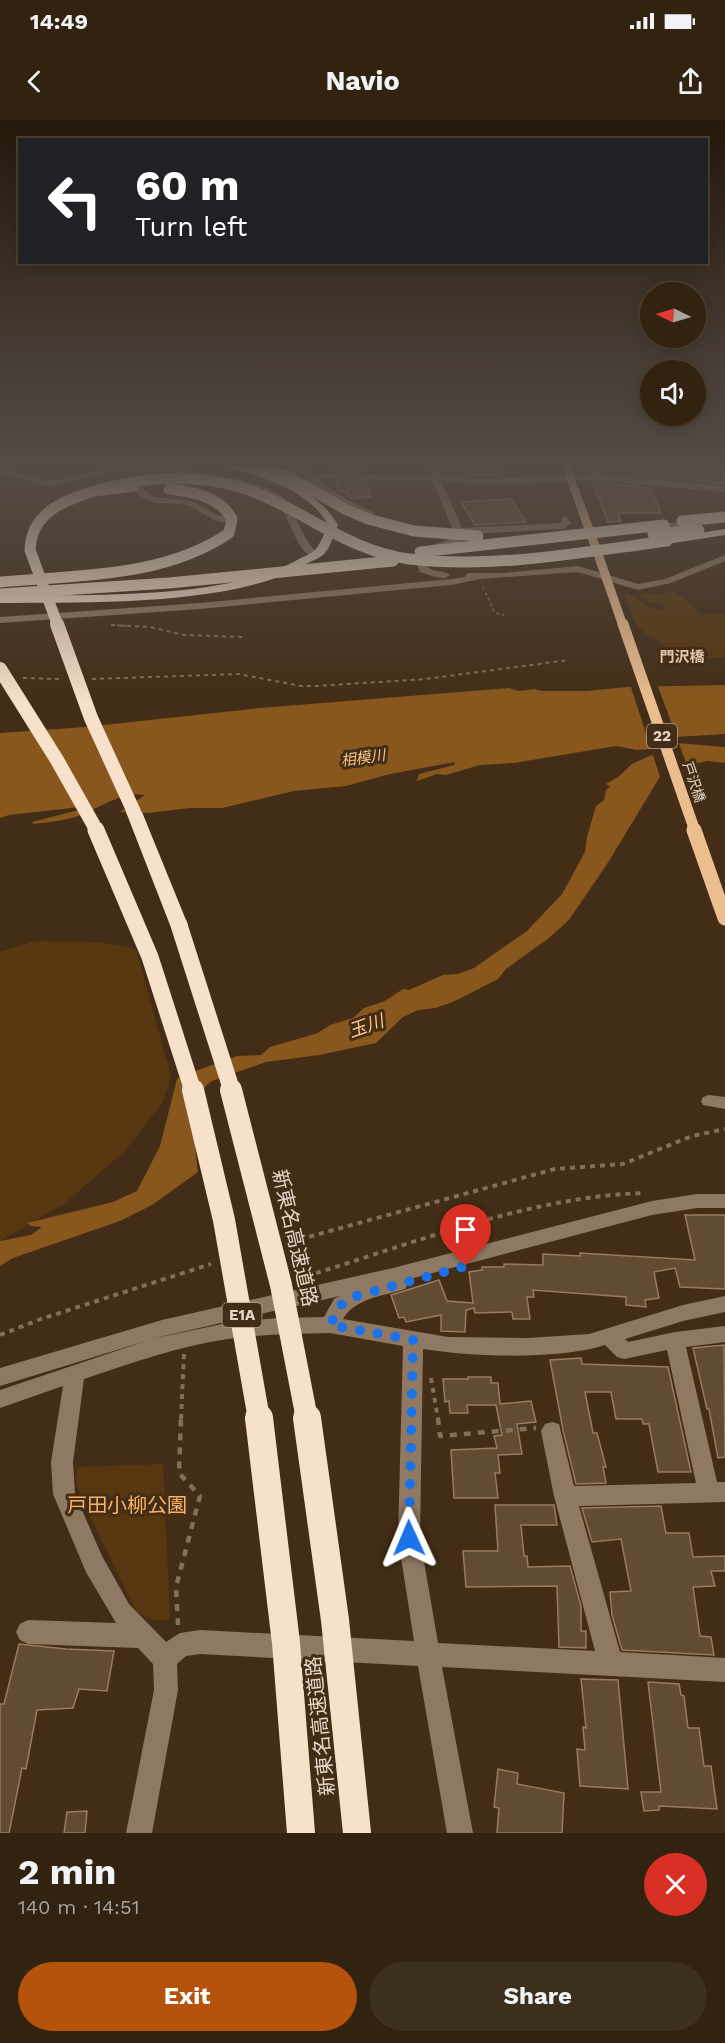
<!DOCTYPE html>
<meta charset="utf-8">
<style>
body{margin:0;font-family:"Work Sans","Noto Sans JP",sans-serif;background:#3d2f1e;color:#f1f3f6;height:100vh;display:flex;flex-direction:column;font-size:22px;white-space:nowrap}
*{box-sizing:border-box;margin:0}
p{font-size:20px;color:#a8a49f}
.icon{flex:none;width:33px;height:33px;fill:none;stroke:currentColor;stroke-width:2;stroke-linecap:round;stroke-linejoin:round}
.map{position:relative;height:1713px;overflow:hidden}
.panel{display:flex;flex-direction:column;background:#322210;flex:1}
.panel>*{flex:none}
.banner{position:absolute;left:18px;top:18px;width:690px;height:126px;border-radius:0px;box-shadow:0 3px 15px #0003,0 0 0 2px #4d3f30;background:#202124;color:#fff;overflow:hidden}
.needle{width:39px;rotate:275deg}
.fabs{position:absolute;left:640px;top:162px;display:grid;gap:12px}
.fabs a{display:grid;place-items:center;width:66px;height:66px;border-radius:50%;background:#322210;box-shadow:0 3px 15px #0003,0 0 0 2px #4d3f30;font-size:30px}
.pin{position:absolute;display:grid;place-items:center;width:51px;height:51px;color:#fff;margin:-62px -26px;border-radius:50% 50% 50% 0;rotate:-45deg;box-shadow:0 0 6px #0007}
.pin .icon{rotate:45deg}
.me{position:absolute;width:66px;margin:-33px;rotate:359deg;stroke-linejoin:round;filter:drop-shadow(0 0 4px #0008)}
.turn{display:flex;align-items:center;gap:21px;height:126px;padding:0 18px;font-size:27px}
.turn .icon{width:78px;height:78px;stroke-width:2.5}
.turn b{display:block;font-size:42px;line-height:51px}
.round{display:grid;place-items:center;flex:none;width:63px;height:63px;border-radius:32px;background:#3d2f1e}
.overview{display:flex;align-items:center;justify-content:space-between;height:102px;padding:0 18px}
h1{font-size:36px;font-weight:700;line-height:45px}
.action{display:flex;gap:12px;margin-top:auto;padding:12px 18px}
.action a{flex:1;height:69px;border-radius:36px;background:#b45309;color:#fff;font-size:24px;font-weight:700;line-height:69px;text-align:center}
.action a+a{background:#3d2f1e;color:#f1f3f6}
.status{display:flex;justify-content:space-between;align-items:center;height:42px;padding:0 30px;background:#322210;direction:ltr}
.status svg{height:16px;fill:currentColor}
header{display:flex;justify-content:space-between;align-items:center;height:78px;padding:0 18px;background:#322210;font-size:27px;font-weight:700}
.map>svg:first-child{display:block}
</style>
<div class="status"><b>14:49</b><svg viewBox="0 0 49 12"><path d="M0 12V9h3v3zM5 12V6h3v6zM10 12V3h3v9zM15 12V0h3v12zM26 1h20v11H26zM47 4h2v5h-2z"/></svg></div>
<header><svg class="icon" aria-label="back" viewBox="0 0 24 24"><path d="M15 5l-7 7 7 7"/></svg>Navio<svg class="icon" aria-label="share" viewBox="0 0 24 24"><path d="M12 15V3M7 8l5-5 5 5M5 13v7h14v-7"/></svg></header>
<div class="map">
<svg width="725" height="1713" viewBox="0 0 725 1713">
<rect width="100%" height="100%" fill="#432d16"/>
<!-- green -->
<g fill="#573710">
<path d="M 671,471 L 685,479 L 700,495 L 725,494 L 725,537 L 705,539 L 680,535 L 675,543 L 662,542 L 655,537 L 665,527 C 659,518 648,518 641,510 C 632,500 629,487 624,474 L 635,476 C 645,485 651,492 665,488 L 661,483 L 650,483 L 641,476 L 645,473 L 661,475 Z"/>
<path d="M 35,821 L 100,822 L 136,829 L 171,956 L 163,982 L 125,1031 L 64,1084 L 0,1121 L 0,832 Z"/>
<path d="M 163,1344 L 170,1499 C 157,1502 147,1500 136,1491 L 83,1382 L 77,1366 L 77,1347 Z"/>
</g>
<!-- water -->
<path fill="#87571d" d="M 725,565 L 725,614 L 676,617 L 677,623 L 725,627 L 725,643 L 708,641 L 664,650 L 609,741 L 569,800 L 549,818 L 506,849 L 498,859 L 453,882 L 435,888 L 418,890 L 403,897 L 376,923 L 319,935 L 266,942 L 212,961 C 187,976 195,1027 198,1052 L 152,1085 L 120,1101 L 13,1138 L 0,1146 L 0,1121 L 31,1115 L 42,1107 L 31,1106 L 27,1103 L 113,1082 L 137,1071 L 160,1026 L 177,959 L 182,956 L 237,936 L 261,935 L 270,927 L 318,913 L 330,905 L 353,898 L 364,888 L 385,881 L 403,869 L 409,870 L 443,855 L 458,854 L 474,848 L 527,811 L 562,774 L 585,732 L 587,717 L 596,686 L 604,680 L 606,670 L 610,667 L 606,664 L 618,657 L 632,644 L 656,633 L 652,629 L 637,630 L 616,626 L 514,643 L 480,645 L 446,655 L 437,654 L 417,661 L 419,654 L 454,645 L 455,642 L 390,654 L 346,666 L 294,671 L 222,688 L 190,688 L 148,693 L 120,692 L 145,675 C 120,671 97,690 75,697 C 62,701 48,702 34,704 L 32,702 L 79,690 L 80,687 L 9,695 L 0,698 L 0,613 L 85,607 L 260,588 L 509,568 L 518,571 L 534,569 L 542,571 L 587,571 L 627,567 Z"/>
<!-- pier -->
<path fill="#432d16" d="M 630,564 L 657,564 L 688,648 L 666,652 L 661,660 Z"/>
<!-- building -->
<g fill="#624b33" stroke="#957c62" stroke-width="1.5">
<path d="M 461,343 L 491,343 L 500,356 L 441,353 L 439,349 L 455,347 Z"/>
<path d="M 595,343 L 689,343 L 725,347 L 725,364 L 664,356 L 662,358 L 655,357 L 641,346 L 646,357 L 584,352 L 586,347 Z"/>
<path d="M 348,345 L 360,345 L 362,352 L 333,352 L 332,346 Z"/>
<path d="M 336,361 L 366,362 L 371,377 L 350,378 L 347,372 L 338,371 Z"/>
<path d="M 593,362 L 650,368 L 661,393 L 618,393 L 621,401 L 608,402 Z"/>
<path d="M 511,379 L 526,402 L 475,405 L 461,382 Z"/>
<path d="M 685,1095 L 725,1095 L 725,1169 L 680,1167 L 675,1148 L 654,1152 L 659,1178 L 645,1180 L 646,1187 L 626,1185 L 626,1177 L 533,1170 L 534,1177 L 527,1177 L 530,1199 L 513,1199 L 512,1192 L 475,1193 L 474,1188 L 466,1190 L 465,1212 L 441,1211 L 441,1195 L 406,1202 L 404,1197 L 399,1198 L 391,1175 L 439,1160 L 447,1181 L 473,1183 L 469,1152 L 482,1150 L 482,1147 L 504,1147 L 504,1144 L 543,1145 L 543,1134 L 580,1136 L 580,1133 L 695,1140 Z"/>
<path d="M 724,1225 L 725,1337 L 718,1338 L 709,1289 L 707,1289 L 693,1228 Z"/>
<path d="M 581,1238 L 582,1244 L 668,1247 L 691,1352 L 658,1352 L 649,1304 L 643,1304 L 642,1299 L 616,1299 L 611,1272 L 585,1272 L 593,1313 L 597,1313 L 606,1347 L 603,1347 L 606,1363 L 576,1364 L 563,1310 L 550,1240 Z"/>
<path d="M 468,1257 L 491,1257 L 491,1263 L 498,1263 L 500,1284 L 531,1281 L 536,1302 L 517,1304 L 522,1334 L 498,1335 L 500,1353 L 495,1353 L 498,1378 L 454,1378 L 451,1330 L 497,1328 L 494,1316 L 502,1315 L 496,1285 L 467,1285 L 468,1293 L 450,1293 L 449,1281 L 445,1282 L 443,1259 L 468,1259 Z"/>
<path d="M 495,1385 L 554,1385 L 557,1405 L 521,1405 L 524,1436 L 527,1436 L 528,1447 L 570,1446 L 581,1486 L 581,1511 L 586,1511 L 586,1528 L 559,1527 L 557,1466 L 466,1467 L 463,1431 L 498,1431 Z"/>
<path d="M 661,1386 L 666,1413 L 689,1413 L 693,1437 L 725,1436 L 725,1451 L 711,1451 L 715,1466 L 693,1467 L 700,1516 L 711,1517 L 714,1535 L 622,1530 L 612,1495 L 610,1472 L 631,1471 L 621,1419 L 592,1422 L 582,1388 Z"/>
<path d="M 19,1524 L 66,1529 L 114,1531 L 107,1571 L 79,1569 L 73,1588 L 37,1590 L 26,1649 L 22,1648 L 9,1713 L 0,1713 L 0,1584 L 4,1584 Z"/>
<path d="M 581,1559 L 618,1560 L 628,1669 L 580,1666 L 577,1629 L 585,1630 L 583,1607 L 586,1608 Z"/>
<path d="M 648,1562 L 679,1564 L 681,1575 L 684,1576 L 688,1608 L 699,1608 L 704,1646 L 711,1646 L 717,1689 L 659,1686 L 659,1690 L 644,1691 L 641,1672 L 661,1672 Z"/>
<path d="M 498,1649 L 518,1653 L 517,1664 L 564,1673 L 562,1713 L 497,1713 L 499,1688 L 494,1687 Z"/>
<path d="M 87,1691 L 85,1713 L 64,1713 L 67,1692 Z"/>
</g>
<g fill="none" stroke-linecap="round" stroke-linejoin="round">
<!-- path-far3 -->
<g stroke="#826f5c" stroke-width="1.5" stroke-dasharray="3 3" stroke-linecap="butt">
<path d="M 483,467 L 495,493 L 504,495"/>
<path d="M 111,505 L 129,506"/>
</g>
<!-- path-far2 -->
<g stroke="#826f5c" stroke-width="2" stroke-dasharray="4 4" stroke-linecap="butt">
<path d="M 111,505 L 150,507 L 184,515 L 245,517"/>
<path d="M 23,558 L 61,559"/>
<path d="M 92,559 L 238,554 L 301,566 L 316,566 L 425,559 L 569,540"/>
</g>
<!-- path-far1 -->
<g stroke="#826f5c" stroke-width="4" stroke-dasharray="5 5" stroke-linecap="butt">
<path d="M 290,1122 L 555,1049 L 623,1044 L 692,1016 L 725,1009"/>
<path d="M 297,1159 C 407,1126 529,1076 645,1073"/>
<path d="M 0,1215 L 41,1199 L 211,1144"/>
<path d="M 431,1258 L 438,1299"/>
<path d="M 181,1299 L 184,1234"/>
</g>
<!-- path -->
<g stroke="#826f5c" stroke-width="4.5" stroke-dasharray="7 7" stroke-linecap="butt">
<path d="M 438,1298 L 440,1316 L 536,1308"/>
<path d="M 178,1505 L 176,1467 L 200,1376 L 179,1353 L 181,1298"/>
</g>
<!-- minor -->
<g fill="#8f7962" fill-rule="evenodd">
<path d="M 151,343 L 180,344 L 187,352 L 184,358 C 169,360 154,357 142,369 L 154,377 L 192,381 L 215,394 L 236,399 C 218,411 202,388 185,385 C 166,381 146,388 134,369 L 148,357 L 178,354 L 175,348 L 152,347 L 117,351 L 49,367 L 0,352 L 0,347 L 49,361 L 117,347 Z"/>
<path d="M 276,343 L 286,343 L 313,354 L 430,355 L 425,343 L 459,343 L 455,345 L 435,346 L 439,355 L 486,359 L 591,354 L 725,366 L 725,372 L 591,360 L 486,365 L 441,360 L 462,408 L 561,403 L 561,399 L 565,396 L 571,403 L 564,409 L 464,414 L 461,422 L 435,430 L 424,438 C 426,455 440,448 450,455 L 445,458 L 435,457 L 420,452 L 414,437 L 429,426 L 454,418 L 455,415 L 432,360 L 317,359 L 343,377 L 374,393 L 374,397 L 371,398 L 337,381 L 310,362 L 308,357 Z"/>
<path d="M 566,343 L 593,343 L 589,345 L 563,347 L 562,345 Z"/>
<path d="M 230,357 C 245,361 277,368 287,382 C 299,399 302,420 319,434 L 319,438 C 298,440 290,397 279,384 C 270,372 241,366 227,362 L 226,360 Z"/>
<path d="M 697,401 L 701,404 L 700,406 L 649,410 L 644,407 L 649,404 Z"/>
<path d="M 725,435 L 725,441 L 671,463 L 638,470 L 578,452 L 480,459 L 451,465 L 200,489 L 0,503 L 0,497 L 200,483 L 451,459 L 465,457 L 466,454 L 469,453 L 504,453 L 578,446 L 638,464 L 665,459 Z"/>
<path d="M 709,975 L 725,977 L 725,989 L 703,985 L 701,981 L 703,977 Z"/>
<path d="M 697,1074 L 725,1074 L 725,1088 L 697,1088 L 652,1095 L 406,1160 L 408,1164 L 405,1169 C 384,1176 355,1178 343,1199 L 448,1217 L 528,1218 L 589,1214 L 683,1185 L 725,1176 L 725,1192 L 683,1201 L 625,1219 L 628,1222 L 675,1212 L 725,1206 L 725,1222 L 686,1227 L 717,1362 L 725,1362 L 725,1382 L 579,1386 L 620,1532 L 725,1538 L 725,1562 L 442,1547 L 473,1713 L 447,1713 L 418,1546 L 200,1534 L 186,1536 L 177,1544 L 178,1570 L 152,1713 L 126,1713 L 154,1570 L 153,1544 L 138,1528 L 28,1524 L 20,1520 L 16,1512 L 20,1504 L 28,1500 L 116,1503 L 86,1452 L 53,1374 L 51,1342 L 63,1266 L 0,1288 L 0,1270 L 146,1221 L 0,1266 L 0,1248 L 162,1200 L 393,1148 L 652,1081 ZM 340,1176 L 334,1179 L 324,1197 L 277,1198 L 227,1203 L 151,1219 ZM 330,1213 L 403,1226 L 398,1418 L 414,1521 L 200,1510 L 180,1513 L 166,1522 L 129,1484 L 102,1436 L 75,1374 L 73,1342 L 84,1259 C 131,1243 179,1226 228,1219 C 262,1214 296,1214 330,1213 ZM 605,1225 L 617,1237 L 624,1239 L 667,1230 L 696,1363 L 574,1366 L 559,1304 L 552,1302 L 545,1304 L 541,1311 L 554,1376 L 595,1531 L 438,1523 L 420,1418 L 423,1229 C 472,1237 558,1240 605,1225 Z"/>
</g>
<!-- major -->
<path fill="#ecbe8f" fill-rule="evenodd" d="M 561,343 L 569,343 L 603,434 L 601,436 L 593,434 Z"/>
<!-- highway -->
<g fill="#f8e1cb" fill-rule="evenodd">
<path d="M 0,343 L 19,343 L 0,349 Z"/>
<path d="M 222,343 C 260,340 320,372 338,405 C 334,413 331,427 324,434 C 320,438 313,440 308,443 C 235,487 85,482 0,483 L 0,475 C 81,475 230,480 299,439 C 304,436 311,434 315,430 C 321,424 324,412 328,405 C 313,377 281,364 252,354 C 243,351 230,349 222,343 Z"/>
<path d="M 134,366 L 138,367 L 138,371 L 100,376 L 95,373 L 100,370 Z"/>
<path d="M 725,409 L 725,415 L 667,424 L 661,421 L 667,418 Z"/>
<path d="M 134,687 L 142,692 L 188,805 L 185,809 L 173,809 L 170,805 L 126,692 Z"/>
</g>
<!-- major-bridge-far2 -->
<path stroke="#ecbe8f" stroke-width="9" d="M 598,434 L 623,506"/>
<!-- major-bridge-far1 -->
<path stroke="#ecbe8f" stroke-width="11" d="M 623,504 L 695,711"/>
<!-- major-bridge -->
<path stroke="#ecbe8f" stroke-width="15" d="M 694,710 L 725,798"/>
<!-- highway-bridge-far4 -->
<g stroke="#f8e1cb" stroke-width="11">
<path d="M 249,343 L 291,358 L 345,389 L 368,399 L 414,411 L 478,416"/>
<path d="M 682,401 L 725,397"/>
<path d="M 653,414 L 699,410"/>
<path d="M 420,432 L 664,405"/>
<path d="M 0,462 C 76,455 164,458 229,413 L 232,399 C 219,376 194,372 169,369"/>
<path d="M 0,474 L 169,463 L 393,441"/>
<path d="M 58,506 L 30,430 C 31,400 52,386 77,377 C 138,354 209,350 268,378 C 316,400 355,432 409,439 C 495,449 582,432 667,421"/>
</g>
<!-- highway-bridge-far3 -->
<g stroke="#f8e1cb" stroke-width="14">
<path d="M 57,504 L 91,598 L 134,692"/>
<path d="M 0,549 L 57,640 L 97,711"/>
</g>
<!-- highway-bridge-far2 -->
<g stroke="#f8e1cb" stroke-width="17">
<path d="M 96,710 L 150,837 L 193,971"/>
<path d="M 179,805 L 232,971"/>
</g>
<!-- highway-bridge-far1 -->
<g stroke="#f8e1cb" stroke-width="22">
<path d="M 193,970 L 224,1100 L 259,1299"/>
<path d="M 231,970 L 281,1165 L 307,1299"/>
</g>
<!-- highway-bridge -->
<g stroke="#f8e1cb" stroke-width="28">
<path d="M 259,1298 L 286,1523 L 301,1713"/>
<path d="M 307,1298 L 335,1500 L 357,1713"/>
</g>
</g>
<!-- sky -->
<linearGradient id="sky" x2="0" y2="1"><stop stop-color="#25190c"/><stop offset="0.59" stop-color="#554c47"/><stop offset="1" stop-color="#554c47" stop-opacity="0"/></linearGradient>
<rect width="725" height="582" fill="url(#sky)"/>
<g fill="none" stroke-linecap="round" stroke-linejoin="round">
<!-- route -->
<path stroke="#1a73e8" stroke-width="10" stroke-dasharray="0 18" d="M 409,1418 L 413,1220 L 330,1205 L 341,1185 L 353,1177 L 466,1146"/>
</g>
<g text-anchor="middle" stroke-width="6" stroke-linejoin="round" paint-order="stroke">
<!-- far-street labels -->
<g font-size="14" fill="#e3d5c8" stroke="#432d16">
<text transform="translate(694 662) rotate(71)" y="5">戸沢橋</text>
</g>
<!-- far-neighbourhood labels -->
<g font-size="15" font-weight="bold" fill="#e3c7ac" stroke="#432d16">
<text x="682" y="542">門沢橋</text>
</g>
<!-- shield labels -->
<g fill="#432d16" stroke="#b3a393" stroke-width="1.5">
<rect x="647" y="604" width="30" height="24" rx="4.5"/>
<rect x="222.5" y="1183" width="39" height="24" rx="4.5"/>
</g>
<g font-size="15" font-weight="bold" fill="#e3d5c8">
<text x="662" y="621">22</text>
<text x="242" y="1200">E1A</text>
</g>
<!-- far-water labels -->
<g font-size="15" font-style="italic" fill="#fdc488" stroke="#432d16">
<text transform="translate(363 638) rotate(-8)" y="5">相模川</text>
</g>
<!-- water labels -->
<g font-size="18" font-style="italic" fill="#fdc488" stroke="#432d16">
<text transform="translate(366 906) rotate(-19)" y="6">玉川</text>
</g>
<!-- near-street labels -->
<g font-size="20" fill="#e3d5c8" stroke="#432d16">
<text transform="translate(295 1118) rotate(77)" y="7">新東名高速道路</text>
<text transform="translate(320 1606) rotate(-96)" y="7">新東名高速道路</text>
</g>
<!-- near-park labels -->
<g font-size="20" fill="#fab366" stroke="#432d16">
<text x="127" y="1392">戸田小柳公園</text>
</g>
</g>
</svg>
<div class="fabs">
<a><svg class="needle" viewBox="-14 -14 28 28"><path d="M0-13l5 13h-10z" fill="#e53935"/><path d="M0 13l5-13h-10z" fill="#a8a49f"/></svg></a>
<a><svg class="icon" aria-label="sound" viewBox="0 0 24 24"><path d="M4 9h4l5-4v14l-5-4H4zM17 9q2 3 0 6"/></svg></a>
</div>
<div class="pin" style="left:466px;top:1146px;background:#d93025"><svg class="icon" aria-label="arrive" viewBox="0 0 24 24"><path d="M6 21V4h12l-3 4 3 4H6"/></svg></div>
<svg class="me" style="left:409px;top:1418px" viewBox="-20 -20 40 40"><path d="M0-17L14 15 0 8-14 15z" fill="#1a73e8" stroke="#fff" stroke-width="4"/></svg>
<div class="banner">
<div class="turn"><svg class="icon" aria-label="left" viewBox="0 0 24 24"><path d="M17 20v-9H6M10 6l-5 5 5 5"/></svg><div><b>60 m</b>Turn left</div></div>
</div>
</div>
<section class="panel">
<div class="overview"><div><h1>2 min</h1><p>140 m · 14:51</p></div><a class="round" style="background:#d93025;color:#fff"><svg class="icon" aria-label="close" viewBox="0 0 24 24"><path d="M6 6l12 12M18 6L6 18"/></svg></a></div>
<div class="action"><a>Exit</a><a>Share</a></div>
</section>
